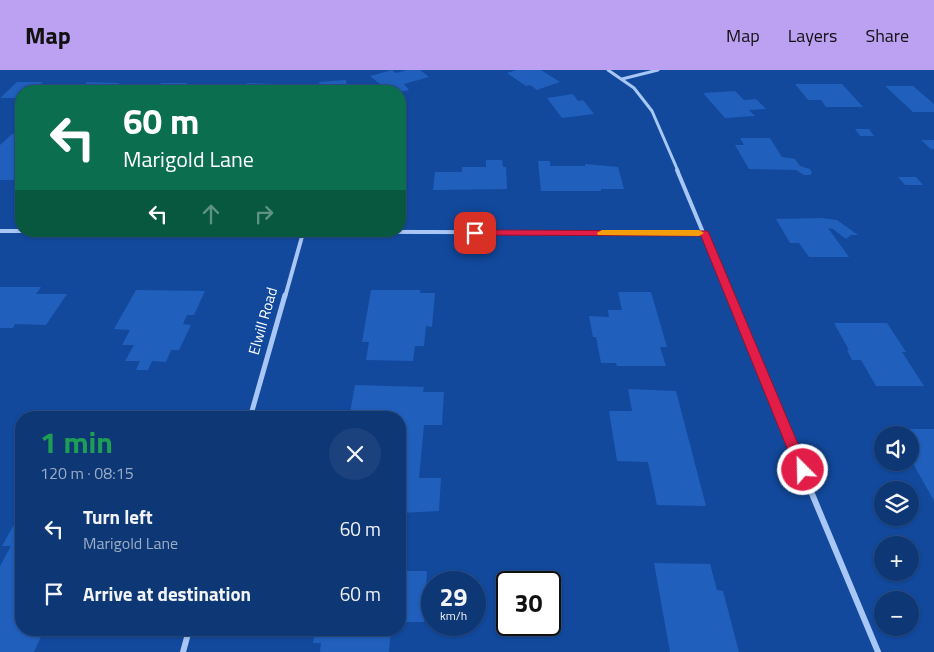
<!DOCTYPE html>
<meta charset="utf-8">
<style>
body{margin:0;font-family:"Titillium Web",sans-serif;background:#1c427e;color:#f1f3f6;height:100vh;display:flex;flex-direction:column;font-size:19px;white-space:nowrap}
*{box-sizing:border-box;margin:0}
p{font-size:16px;color:#9bacc5}
.icon{flex:none;width:28px;height:28px;fill:none;stroke:currentColor;stroke-width:2;stroke-linecap:round;stroke-linejoin:round}
.map{position:relative;flex:1;overflow:hidden}
.panel{position:absolute;left:15px;top:341px;width:391px;height:225px;display:flex;flex-direction:column;background:#0e3776;border-radius:20px;box-shadow:0 1px 4px #0004,0 0 0 1px #2e5188}
.panel>*{flex:none}
.top-card{position:absolute;left:15px;top:15px;width:391px;height:152px;border-radius:20px;box-shadow:0 1px 4px #0004,0 0 0 1px #2e5188;background:#0b6e4f;color:#fff;overflow:hidden}
.fabs{position:absolute;left:874px;top:356px;display:grid;gap:10px}
.fabs a{display:grid;place-items:center;width:45px;height:45px;border-radius:50%;background:#0e3776;box-shadow:0 1px 4px #0004,0 0 0 1px #2e5188;font-size:25px}
.speed{position:absolute;left:421px;top:501px;display:flex;gap:10px;font-size:25px;font-weight:700;text-align:center}
.speed>*{display:grid;place-content:center;width:65px;height:65px;border-radius:50%;background:#0e3776;box-shadow:0 1px 4px #0004,0 0 0 1px #2e5188;line-height:1}
.speed small{font-size:12px;font-weight:400}
.speed .limit{border:2px solid #111;border-radius:8px;background:#fff;color:#111}
.pin{position:absolute;display:grid;place-items:center;width:42px;height:42px;color:#fff;margin:-21px;border-radius:10px;box-shadow:0 2px 8px #0006}
.me{position:absolute;width:55px;margin:-28px;rotate:337deg;stroke-linejoin:round;filter:drop-shadow(0 0 4px #0008)}
.turn{display:flex;align-items:center;gap:18px;height:105px;padding:0 25px;font-size:22px}
.turn .icon{width:65px;height:65px;stroke-width:2.5}
.turn b{display:block;font-size:35px;line-height:42px}
.lanes{display:flex;align-items:center;height:48px;padding:0 25px;background:#0003;justify-content:center;gap:25px;direction:ltr}
.lanes .off{opacity:.35}
.round{display:grid;place-items:center;flex:none;width:52px;height:52px;border-radius:26px;background:#1c427e}
.head{display:flex;align-items:center;justify-content:space-between;height:85px;padding:0 25px}
h1{font-size:30px;font-weight:700;line-height:38px;color:#1e9e55}
ul{padding:0;list-style:none}
li{display:flex;align-items:center;gap:15px;height:65px;padding:0 25px}
li div{flex:1}
li b{display:block;font-size:19px}
li em{font-style:normal}
header{display:flex;align-items:center;gap:30px;box-sizing:border-box;height:70px;padding:0 25px;background:#bca0f2;color:#111}
header strong{font-size:24px}
nav{display:flex;gap:28px;margin-inline-start:auto;font-size:18px}
.map>svg:first-child{display:block}
</style>
<header>
<strong>Map</strong>
<nav><a>Map</a><a>Layers</a><a>Share</a></nav>
</header>
<div class="map">
<svg width="934" height="582" viewBox="0 0 934 582">
<rect width="100%" height="100%" fill="#12499d"/>
<!-- building -->
<g fill="#205fbc">
<path d="M 392,0 L 396,3 L 407,0 L 420,0 L 429,7 L 404,14 L 409,20 L 400,22 L 393,21 L 390,18 L 386,19 L 370,6 Z"/>
<path d="M 516,0 L 541,0 L 560,12 L 537,20 L 530,15 L 526,16 L 507,3 Z"/>
<path d="M 346,10 L 348,21 L 306,21 L 306,17 L 320,15 L 319,12 Z"/>
<path d="M 17,12 L 43,12 L 39,15 L 54,16 L 48,21 L 21,21 L 21,28 L 0,28 Z"/>
<path d="M 87,12 L 119,13 L 117,16 L 130,16 L 125,21 L 79,21 Z"/>
<path d="M 161,13 L 187,13 L 186,17 L 205,18 L 202,21 L 154,21 Z"/>
<path d="M 247,13 L 279,14 L 275,21 L 228,21 L 231,16 L 246,16 Z"/>
<path d="M 795,14 L 842,14 L 863,37 L 826,37 L 821,30 L 808,30 Z"/>
<path d="M 885,16 L 913,16 L 934,34 L 934,42 L 913,42 Z"/>
<path d="M 735,21 L 744,30 L 756,29 L 766,39 L 749,40 L 755,46 L 725,48 L 703,23 Z"/>
<path d="M 573,24 L 578,31 L 583,30 L 594,44 L 562,48 L 547,28 Z"/>
<path d="M 855,59 L 869,59 L 874,66 L 860,66 Z"/>
<path d="M 12,64 L 21,64 L 21,110 L 0,110 L 0,75 Z"/>
<path d="M 740,68 L 770,68 L 782,87 L 795,89 L 800,96 L 810,99 L 812,103 L 810,105 L 804,105 L 796,100 L 749,99 L 735,75 L 744,75 Z"/>
<path d="M 921,70 L 934,70 L 934,79 L 931,79 Z"/>
<path d="M 486,90 L 502,90 L 503,97 L 506,97 L 507,119 L 433,120 L 435,102 L 462,102 L 462,97 L 486,97 Z"/>
<path d="M 538,91 L 550,91 L 550,96 L 585,96 L 585,94 L 618,97 L 624,119 L 601,119 L 601,121 L 541,121 Z"/>
<path d="M 898,107 L 916,107 L 923,115 L 905,115 Z"/>
<path d="M 821,148 L 837,150 L 858,165 L 851,165 L 846,169 L 833,159 L 828,158 L 849,187 L 809,187 L 799,173 L 790,173 L 776,149 Z"/>
<path d="M 0,217 L 41,217 L 36,224 L 67,224 L 46,255 L 15,254 L 13,258 L 1,258 L 0,259 Z"/>
<path d="M 136,220 L 205,221 L 194,245 L 187,245 L 183,254 L 191,255 L 179,280 L 171,280 L 166,292 L 152,291 L 148,300 L 136,300 L 140,291 L 125,291 L 134,275 L 122,275 L 130,260 L 114,259 Z"/>
<path d="M 371,220 L 420,220 L 420,223 L 435,223 L 432,257 L 426,256 L 424,276 L 415,276 L 413,291 L 366,290 L 369,272 L 362,272 Z"/>
<path d="M 618,222 L 651,222 L 667,277 L 660,277 L 666,296 L 617,296 L 616,293 L 601,293 L 596,267 L 593,267 L 589,246 L 609,247 L 608,240 L 622,240 Z"/>
<path d="M 834,253 L 887,253 L 906,282 L 902,282 L 924,316 L 876,316 L 861,290 L 852,290 L 847,280 L 849,280 Z"/>
<path d="M 355,315 L 424,317 L 423,322 L 444,322 L 442,355 L 424,355 L 419,408 L 441,408 L 439,441 L 400,443 L 400,348 L 349,348 Z"/>
<path d="M 628,319 L 676,321 L 706,436 L 657,435 L 648,392 L 617,391 L 609,341 L 632,341 Z"/>
<path d="M 894,359 L 934,359 L 934,431 L 910,388 L 910,365 L 898,365 Z"/>
<path d="M 21,442 L 21,560 L 44,560 L 34,582 L 0,582 L 0,496 L 11,476 L 2,476 Z"/>
<path d="M 654,493 L 710,494 L 717,520 L 723,521 L 739,582 L 670,582 Z"/>
<path d="M 400,501 L 427,501 L 424,552 L 400,552 Z"/>
<path d="M 315,560 L 391,560 L 389,582 L 320,582 L 321,573 L 313,573 Z"/>
</g>
<g fill="none" stroke-linecap="round" stroke-linejoin="round">
<!-- street-far3 -->
<g stroke="#a8c7f4" stroke-width="3">
<path d="M 608,0 L 634,18 L 652,41 L 678,101"/>
<path d="M 622,9 L 658,0"/>
</g>
<!-- street-far2 -->
<g stroke="#a8c7f4" stroke-width="4">
<path d="M 677,100 L 730,227"/>
<path d="M 0,161 L 21,161"/>
<path d="M 85,161 L 704,163"/>
<path d="M 285,227 L 303,163"/>
</g>
<!-- street-far1 -->
<g stroke="#a8c7f4" stroke-width="5">
<path d="M 730,225 L 796,384"/>
<path d="M 250,348 L 285,225"/>
</g>
<!-- street -->
<g stroke="#a8c7f4" stroke-width="6">
<path d="M 795,383 L 878,582"/>
<path d="M 183,582 L 189,560"/>
</g>
</g>
<!-- route -->
<path fill="#e11d48" stroke="#92132f" d="M 475,160 L 708,161 L 809,400 L 807,404 L 803,406 L 798,404 L 796,400 L 701,166 L 471,165 L 470,163 Z"/>
<!-- slow -->
<path fill="#f59e0b" d="M 602,160 L 699,160 L 704,163 L 699,166 L 598,165 L 597,163 Z"/>
<g text-anchor="middle" stroke-width="5" stroke-linejoin="round" paint-order="stroke">
<!-- street labels -->
<g font-size="15" fill="#fff" stroke="#12499d">
<text transform="translate(263 251) rotate(-74)" y="5">Elwill Road</text>
</g>
</g>
</svg>
<div class="fabs">
<a><svg class="icon" aria-label="sound" viewBox="0 0 24 24"><path d="M4 9h4l5-4v14l-5-4H4zM17 9q2 3 0 6"/></svg></a>
<a><svg class="icon" aria-label="layers" viewBox="0 0 24 24"><path d="M12 4l9 5-9 5-9-5zM3 14l9 5 9-5"/></svg></a>
<a>+</a>
<a>−</a>
</div>
<div class="speed"><div>29<small>km/h</small></div><div class="limit">30</div></div>
<div class="pin" style="left:475px;top:163px;background:#d93025"><svg class="icon" aria-label="arrive" viewBox="0 0 24 24"><path d="M6 21V4h12l-3 4 3 4H6"/></svg></div>
<svg class="me" style="left:803px;top:400px" viewBox="-20 -20 40 40"><circle r="17" fill="#e11d48" stroke="#fff" stroke-width="3"/><path d="M0-11L8 9 0 5-8 9z" fill="#fff"/></svg>
<div class="top-card">
<div class="turn"><svg class="icon" aria-label="left" viewBox="0 0 24 24"><path d="M17 20v-9H6M10 6l-5 5 5 5"/></svg><div><b>60 m</b>Marigold Lane</div></div>
<div class="lanes"><svg class="icon" aria-label="left" viewBox="0 0 24 24"><path d="M17 20v-9H6M10 6l-5 5 5 5"/></svg><svg class="icon off" aria-label="ahead" viewBox="0 0 24 24"><path d="M12 20V5M6 11l6-6 6 6"/></svg><svg class="icon off" aria-label="right" viewBox="0 0 24 24"><path d="M7 20v-9h11M14 6l5 5-5 5"/></svg></div>
</div>
<section class="panel">
<div class="head"><div><h1>1 min</h1><p>120 m · 08:15</p></div><a class="round"><svg class="icon" aria-label="close" viewBox="0 0 24 24"><path d="M6 6l12 12M18 6L6 18"/></svg></a></div>
<ul>
<li><svg class="icon" aria-label="left" viewBox="0 0 24 24"><path d="M17 20v-9H6M10 6l-5 5 5 5"/></svg><div><b>Turn left</b><p>Marigold Lane</p></div><em>60 m</em></li>
<li><svg class="icon" aria-label="arrive" viewBox="0 0 24 24"><path d="M6 21V4h12l-3 4 3 4H6"/></svg><div><b>Arrive at destination</b></div><em>60 m</em></li>
</ul>
</section>
</div>
